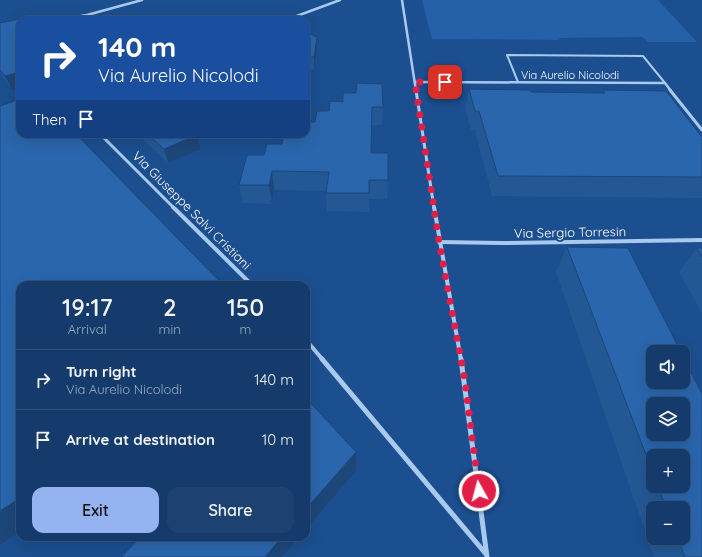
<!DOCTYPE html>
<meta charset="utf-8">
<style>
body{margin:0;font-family:Quicksand,sans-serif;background:#1d4271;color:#f1f3f6;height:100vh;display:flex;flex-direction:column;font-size:15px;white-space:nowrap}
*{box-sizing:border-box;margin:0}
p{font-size:13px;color:#9dadc1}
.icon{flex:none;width:22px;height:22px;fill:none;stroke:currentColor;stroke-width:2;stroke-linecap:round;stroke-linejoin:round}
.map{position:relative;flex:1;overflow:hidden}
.details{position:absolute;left:16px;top:281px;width:294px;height:260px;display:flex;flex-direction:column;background:#143b6b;border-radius:12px;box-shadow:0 4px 16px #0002,0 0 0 1px #33557e}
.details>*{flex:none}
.hud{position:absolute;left:16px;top:16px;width:294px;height:122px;border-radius:12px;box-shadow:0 4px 16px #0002,0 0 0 1px #33557e;background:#1a4fa0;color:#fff;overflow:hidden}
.tools{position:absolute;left:646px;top:345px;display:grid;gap:8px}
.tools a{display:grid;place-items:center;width:44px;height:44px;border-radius:8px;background:#143b6b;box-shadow:0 4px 16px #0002,0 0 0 1px #33557e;font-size:20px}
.pin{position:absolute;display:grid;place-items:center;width:34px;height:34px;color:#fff;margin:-17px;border-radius:8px;box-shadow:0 2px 6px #0006}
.me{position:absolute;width:44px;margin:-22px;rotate:353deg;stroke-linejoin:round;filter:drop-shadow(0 0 3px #0008)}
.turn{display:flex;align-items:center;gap:14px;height:84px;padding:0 16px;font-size:18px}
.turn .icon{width:52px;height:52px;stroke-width:2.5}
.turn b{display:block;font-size:28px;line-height:34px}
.then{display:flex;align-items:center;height:38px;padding:0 16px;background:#0003;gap:8px;font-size:15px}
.eta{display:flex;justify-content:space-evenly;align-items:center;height:68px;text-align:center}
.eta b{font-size:24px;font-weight:600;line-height:28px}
.primary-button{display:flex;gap:8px;margin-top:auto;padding:8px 16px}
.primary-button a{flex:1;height:46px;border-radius:12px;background:#95b2f1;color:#111;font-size:16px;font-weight:600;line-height:46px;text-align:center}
.primary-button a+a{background:#1d4271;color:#f1f3f6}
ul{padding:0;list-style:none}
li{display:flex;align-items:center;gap:12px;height:60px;padding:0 16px;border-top:1px solid #33557e}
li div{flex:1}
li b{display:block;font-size:15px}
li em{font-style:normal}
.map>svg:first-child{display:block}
</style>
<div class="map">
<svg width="702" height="557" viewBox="0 0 702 557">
<rect width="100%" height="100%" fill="#1b4f8f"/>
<!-- green -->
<path fill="#2461a8" d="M 422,0 L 658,0 L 697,42 L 648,42 L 642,37 L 560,38 L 559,40 L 432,39 Z"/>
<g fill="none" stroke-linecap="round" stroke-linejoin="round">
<!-- lane -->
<path stroke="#a9c9ee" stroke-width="2" d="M 518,82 L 507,55 L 643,56 L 665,83"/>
<!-- street-far3 -->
<g stroke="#a9c9ee" stroke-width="2.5">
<path d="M 402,0 L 416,91"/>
<path d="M 59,20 L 87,15 L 142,0"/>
<path d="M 286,20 L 340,0"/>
<path d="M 415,82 L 665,83 L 671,91"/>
</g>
<!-- street-far2 -->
<g stroke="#a9c9ee" stroke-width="3">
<path d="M 416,90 L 434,208"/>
<path d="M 670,90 L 702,130"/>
<path d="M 100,134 L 174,208"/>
</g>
<!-- street-far1 -->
<g stroke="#a9c9ee" stroke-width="4">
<path d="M 173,207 L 252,285"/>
<path d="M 434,207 L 461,360"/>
<path d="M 439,242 L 502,243 L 702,240"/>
<path d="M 306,340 L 323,360"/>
</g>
<!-- street -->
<g stroke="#a9c9ee" stroke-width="5">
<path d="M 322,359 L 486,554"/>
<path d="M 461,359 L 487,557"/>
</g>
</g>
<!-- wall -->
<g fill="#245895" fill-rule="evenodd">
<path d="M 20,20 L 20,87 L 12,90 L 0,73 L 0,23 Z"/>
<path d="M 306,32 L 317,37 L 317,49 L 314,70 L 306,70 Z"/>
<path d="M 469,89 L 531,92 L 602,93 L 603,90 L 702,137 L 702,198 L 492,196 L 475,130 L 471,130 L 465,109 Z"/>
<path d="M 330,101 L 383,107 L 382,125 L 372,125 L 371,153 L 388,180 L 387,199 L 369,199 L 369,212 L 327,211 L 326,191 L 274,190 L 272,204 L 243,203 L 239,185 L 264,155 L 282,144 L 306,134 L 315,122 L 329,111 Z"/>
<path d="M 137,134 L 196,134 L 197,135 L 201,149 L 168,163 Z"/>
<path d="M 567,247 L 628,248 L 681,352 L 653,352 L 653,382 L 683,382 L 683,356 L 702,394 L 702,557 L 654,557 L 556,272 ZM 653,404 L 683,404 L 683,434 L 653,434 ZM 653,456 L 683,456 L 683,486 L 653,486 ZM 653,508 L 683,508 L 683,538 L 653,538 Z"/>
<path d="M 697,248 L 702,248 L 702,313 L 679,272 Z"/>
</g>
<!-- shaded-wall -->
<g fill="#1d4779">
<path d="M 317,37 L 317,49 L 314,70 L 314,57 Z"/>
<path d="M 20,72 L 20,87 L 12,90 L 5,76 Z"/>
<path d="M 197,135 L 201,149 L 168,163 L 164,149 Z"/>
<path d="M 272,171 L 274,190 L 272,204 L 269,185 Z"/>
<path d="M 356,452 L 356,471 L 306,529 L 306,509 Z"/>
<path d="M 20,498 L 20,531 L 0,545 L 0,511 Z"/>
<path d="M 282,537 L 299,537 L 282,557 L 265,557 Z"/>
</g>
<!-- building -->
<g fill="#2a66ad" stroke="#1d4779" fill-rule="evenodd">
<path d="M 186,18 L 189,20 L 180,20 Z"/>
<path d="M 20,19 L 20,72 L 5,76 L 0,70 L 0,23 Z"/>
<path d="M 306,32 L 317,37 L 314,57 L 306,57 Z"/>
<path d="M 357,83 L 382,84 L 383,107 L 372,107 L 371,153 L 388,153 L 388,180 L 369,180 L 369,193 L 326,193 L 329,172 L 272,171 L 269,185 L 239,185 L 247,155 L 264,155 L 267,144 L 282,144 L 284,134 L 306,134 L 306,122 L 315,122 L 317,111 L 329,111 L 330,101 L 343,102 L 343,93 L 356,93 Z"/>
<path d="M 469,89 L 530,90 L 531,92 L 605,93 L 603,90 L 666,91 L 702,137 L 702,177 L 498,176 L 479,111 L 475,111 Z"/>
<path d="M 20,99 L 20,134 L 63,134 L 64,136 L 69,134 L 76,134 L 223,285 L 20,285 L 20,498 L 0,511 L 0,106 Z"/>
<path d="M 147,134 L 196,134 L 197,135 L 164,149 Z"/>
<path d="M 567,247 L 628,248 L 681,352 L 653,352 L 653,382 L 683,382 L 683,356 L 702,394 L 702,557 L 685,557 L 678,538 L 683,538 L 683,508 L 666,508 L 658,486 L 683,486 L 683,456 L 653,456 L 653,473 ZM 653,404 L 683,404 L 683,434 L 653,434 Z"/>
<path d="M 697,248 L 702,248 L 702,257 Z"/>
<path d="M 306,398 L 356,452 L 306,509 Z"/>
<path d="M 141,537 L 282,537 L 265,557 L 121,557 Z"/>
</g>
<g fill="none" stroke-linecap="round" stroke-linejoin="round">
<!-- route -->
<path stroke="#e11d48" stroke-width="7" stroke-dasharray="0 12.6" d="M 445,82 L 415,82 L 439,242 L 465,381 L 479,491"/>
</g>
<g text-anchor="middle" stroke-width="4" stroke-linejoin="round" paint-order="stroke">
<!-- far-street labels -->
<g font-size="11" fill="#fff" stroke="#1b4f8f">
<text x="570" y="79">Via Aurelio Nicolodi</text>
</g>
<!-- street labels -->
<g font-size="13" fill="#fff" stroke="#1b4f8f">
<text transform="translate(192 210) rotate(45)" y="5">Via Giuseppe Salvi Cristiani</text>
<text transform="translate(570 232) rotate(-1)" y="5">Via Sergio Torresin</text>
</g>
</g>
</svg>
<div class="tools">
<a><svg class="icon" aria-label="sound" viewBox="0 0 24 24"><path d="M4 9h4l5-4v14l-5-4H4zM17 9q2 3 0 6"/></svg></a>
<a><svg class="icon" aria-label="layers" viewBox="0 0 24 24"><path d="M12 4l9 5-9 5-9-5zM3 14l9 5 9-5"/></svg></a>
<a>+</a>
<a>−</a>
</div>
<div class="pin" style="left:445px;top:82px;background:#d93025"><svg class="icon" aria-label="arrive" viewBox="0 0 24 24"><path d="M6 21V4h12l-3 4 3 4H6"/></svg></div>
<svg class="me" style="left:479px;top:491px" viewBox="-20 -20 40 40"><circle r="17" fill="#e11d48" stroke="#fff" stroke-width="3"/><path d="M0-11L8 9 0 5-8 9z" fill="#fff"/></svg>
<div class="hud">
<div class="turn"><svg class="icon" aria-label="right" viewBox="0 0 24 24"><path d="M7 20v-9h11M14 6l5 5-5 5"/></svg><div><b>140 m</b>Via Aurelio Nicolodi</div></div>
<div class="then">Then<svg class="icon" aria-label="arrive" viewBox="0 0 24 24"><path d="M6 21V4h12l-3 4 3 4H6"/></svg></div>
</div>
<section class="details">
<div class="eta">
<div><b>19:17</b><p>Arrival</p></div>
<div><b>2</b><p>min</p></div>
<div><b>150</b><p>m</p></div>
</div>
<ul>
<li><svg class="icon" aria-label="right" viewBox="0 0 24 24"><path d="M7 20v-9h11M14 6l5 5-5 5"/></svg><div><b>Turn right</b><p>Via Aurelio Nicolodi</p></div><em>140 m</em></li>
<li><svg class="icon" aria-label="arrive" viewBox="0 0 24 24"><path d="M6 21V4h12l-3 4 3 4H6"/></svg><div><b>Arrive at destination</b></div><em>10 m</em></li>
</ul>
<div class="primary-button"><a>Exit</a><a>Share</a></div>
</section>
</div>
